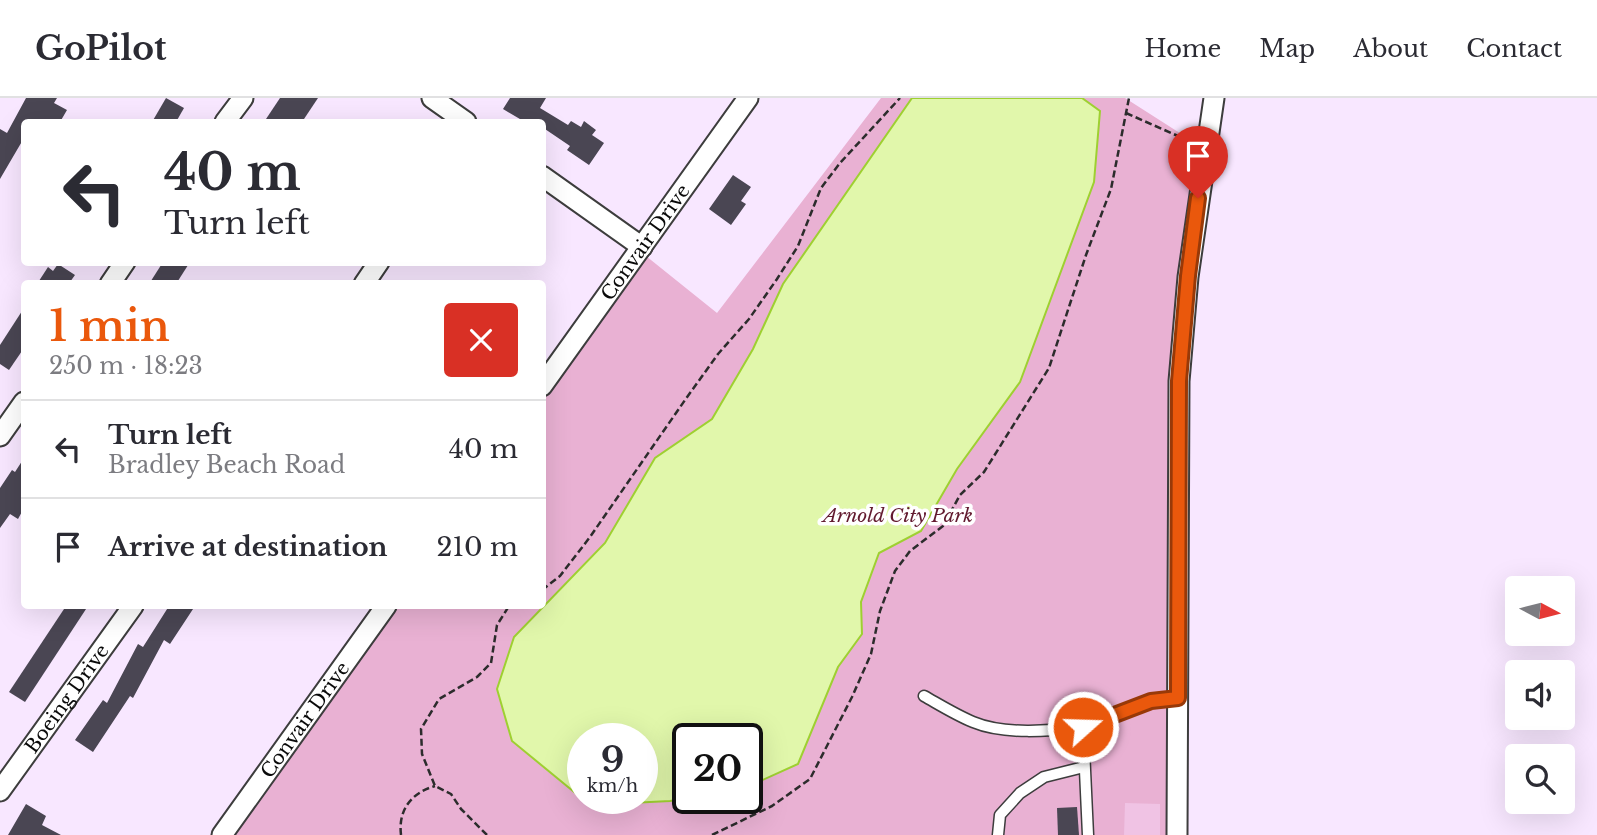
<!DOCTYPE html>
<meta charset="utf-8">
<style>
body{margin:0;font-family:"Libre Baskerville",serif;background:#f7f7f7;color:#2b2b33;height:100vh;display:flex;flex-direction:column;font-size:26px;white-space:nowrap}
*{box-sizing:border-box;margin:0}
p{font-size:23px;color:#7c7c81}
.icon{flex:none;width:38px;height:38px;fill:none;stroke:currentColor;stroke-width:2;stroke-linecap:round;stroke-linejoin:round}
.map{position:relative;flex:1;overflow:hidden}
.side{position:absolute;left:21px;top:182px;width:525px;height:329px;display:flex;flex-direction:column;background:#fff;border-radius:7px;box-shadow:0 7px 28px #0002}
.side>*{flex:none}
.top-card{position:absolute;left:21px;top:21px;width:525px;height:147px;border-radius:7px;box-shadow:0 7px 28px #0002;background:#fff;color:#2b2b33;overflow:hidden}
.needle{width:46px;rotate:97deg}
.tools{position:absolute;left:1505px;top:478px;display:grid;gap:14px}
.tools a{display:grid;place-items:center;width:70px;height:70px;border-radius:7px;background:#fff;box-shadow:0 7px 28px #0002;font-size:35px}
.speed{position:absolute;left:567px;top:625px;display:flex;gap:14px;font-size:35px;font-weight:700;text-align:center}
.speed>*{display:grid;place-content:center;width:91px;height:91px;border-radius:50%;background:#fff;box-shadow:0 7px 28px #0002;line-height:1}
.speed small{font-size:18px;font-weight:400}
.speed .limit{border:4px solid #111;border-radius:10px;background:#fff;color:#111}
.pin{position:absolute;display:grid;place-items:center;width:60px;height:60px;color:#fff;margin:-72px -30px;border-radius:50% 50% 50% 0;rotate:-45deg;box-shadow:0 0 7px #0007}
.pin .icon{rotate:45deg}
.me{position:absolute;width:77px;margin:-38px;rotate:70deg;stroke-linejoin:round;filter:drop-shadow(0 0 5px #0008)}
.turn{display:flex;align-items:center;gap:24px;height:147px;padding:0 28px;font-size:32px}
.turn .icon{width:91px;height:91px;stroke-width:2.5}
.turn b{display:block;font-size:49px;line-height:60px}
.round{display:grid;place-items:center;flex:none;width:74px;height:74px;border-radius:7px;background:#f7f7f7}
.summary{display:flex;align-items:center;justify-content:space-between;height:119px;padding:0 28px}
h1{font-size:42px;font-weight:600;line-height:52px;color:#ea580c}
ul{padding:0;list-style:none}
li{display:flex;align-items:center;gap:21px;height:98px;padding:0 28px;border-top:2px solid #e1e1e2}
li div{flex:1}
li b{display:block;font-size:26px}
li em{font-style:normal}
header{display:flex;align-items:center;gap:42px;box-sizing:border-box;height:98px;padding:0 35px;background:#fff;border-bottom:2px solid #e1e1e2}
header strong{font-size:33px}
nav{display:flex;gap:38px;margin-inline-start:auto;font-size:24px}
.map>svg:first-child{display:block}
</style>
<header>
<strong>GoPilot</strong>
<nav><a>Home</a><a>Map</a><a>About</a><a>Contact</a></nav>
</header>
<div class="map">
<svg width="1597" height="737" viewBox="0 0 1597 737">
<rect width="100%" height="100%" fill="#f8e7ff"/>
<!-- green -->
<path fill="#e9b1d3" fill-rule="evenodd" d="M 881,0 L 1125,0 L 1197,46 C 1160,274 1169,506 1168,737 L 231,737 L 396,508 L 542,508 L 543,303 L 646,158 L 717,215 ZM 583,640 L 642,640 L 642,700 L 583,700 ZM 688,640 L 747,640 L 747,700 L 688,700 Z"/>
<!-- pitch -->
<path fill="#f0c3e4" d="M 1125,705 L 1160,706 L 1160,737 L 1124,737 Z"/>
<!-- water -->
<path fill="#e1f7ab" stroke="#9ed031" stroke-width="2" fill-rule="evenodd" d="M 912,0 L 1082,0 L 1100,13 L 1094,84 L 1020,284 L 957,371 L 921,433 L 879,455 L 861,504 L 862,536 L 838,569 L 798,666 L 747,689 L 747,640 L 688,640 L 688,700 L 670,703 L 590,707 L 512,643 L 497,591 L 514,539 L 605,445 L 655,360 L 712,321 L 753,251 L 783,186 ZM 583,640 L 642,640 L 642,700 L 583,700 Z"/>
<!-- building -->
<g fill="#4a4653">
<path d="M 26,0 L 57,0 L 54,5 L 67,12 L 60,24 L 24,24 L 24,40 L 0,81 L 0,31 L 7,35 Z"/>
<path d="M 166,0 L 184,10 L 176,24 L 152,24 Z"/>
<path d="M 280,0 L 318,0 L 302,24 L 264,24 Z"/>
<path d="M 510,0 L 546,0 L 540,10 L 568,27 L 571,23 L 581,29 L 584,23 L 596,32 L 592,37 L 604,45 L 589,67 L 567,52 L 570,48 L 542,29 L 542,24 L 525,24 L 503,11 Z"/>
<path d="M 733,77 L 751,89 L 741,103 L 746,106 L 731,127 L 709,111 Z"/>
<path d="M 163,164 L 190,164 L 176,186 L 149,186 Z"/>
<path d="M 58,166 L 75,177 L 70,184 L 72,186 L 37,186 L 48,169 L 53,173 Z"/>
<path d="M 24,210 L 24,250 L 9,272 L 0,266 L 0,247 Z"/>
<path d="M 24,360 L 24,410 L 18,421 L 10,416 L 0,430 L 0,390 L 12,372 L 15,374 Z"/>
<path d="M 66,508 L 88,508 L 25,604 L 9,594 Z"/>
<path d="M 169,508 L 195,508 L 170,546 L 164,542 L 133,600 L 130,598 L 93,654 L 75,642 L 103,602 L 107,605 L 138,546 L 143,549 Z"/>
<path d="M 26,706 L 46,718 L 42,727 L 61,737 L 8,737 Z"/>
<path d="M 1077,709 L 1079,737 L 1058,737 L 1057,710 Z"/>
</g>
<g fill="none" stroke-linecap="round" stroke-linejoin="round">
<!-- lane casing -->
<g stroke="#3d3d3d" stroke-width="13">
<g id="lane">
<path d="M 924,598 C 940,607 956,617 973,624 C 1004,637 1050,633 1083,629"/>
<path d="M 998,737 L 1000,717 L 1020,695 L 1044,679 L 1084,669"/>
<path d="M 1088,737 L 1083,629 L 1151,603 L 1178,600"/>
</g>
</g>
<!-- street casing -->
<g stroke="#3d3d3d" stroke-width="23">
<g id="street">
<path d="M 432,0 L 466,24"/>
<path d="M 225,24 L 243,0"/>
<path d="M 542,78 L 642,149"/>
<path d="M 110,186 L 125,164"/>
<path d="M 364,186 L 379,164"/>
<path id="s1" d="M 542,288 L 748,0"/>
<path d="M 0,338 L 24,304"/>
<path id="s2" d="M 0,693 L 133,508"/>
<path id="s3" d="M 222,737 L 386,508"/>
<path d="M 1177,737 L 1179,283 L 1188,179 L 1214,0"/>
</g>
</g>
<!-- path -->
<g stroke="#2c2c2c" stroke-width="2.5" stroke-dasharray="7 3.5" stroke-linecap="butt">
<path d="M 1126,15 L 1178,38"/>
<path d="M 542,492 L 560,478 L 590,439 L 685,302 L 718,256 L 749,221 L 777,181 L 798,148 L 821,90 L 840,65 L 900,0"/>
<path d="M 401,737 C 398,712 411,695 435,688"/>
<path d="M 487,737 L 461,711 L 451,696 L 435,688 L 422,656 L 421,631 L 439,601 L 477,579 L 491,565 L 497,527 L 509,508"/>
<path d="M 712,737 L 772,708 L 810,681 L 852,599 L 871,556 L 880,513 L 895,473 L 910,453 L 943,428 L 960,397 L 984,374 L 1049,270 L 1086,157 L 1111,91 L 1129,0"/>
</g>
<!-- lane -->
<use href="#lane" stroke="#fff" stroke-width="10"/>
<!-- street -->
<use href="#street" stroke="#fff" stroke-width="19"/>
</g>
<g fill="none" stroke-linecap="round" stroke-linejoin="round">
<!-- route casing -->
<g stroke="#983908" stroke-width="18">
<path id="route" d="M 1083,629 L 1151,603 L 1178,600 L 1179,283 L 1188,178 L 1198,100"/>
</g>
<!-- route -->
<use href="#route" stroke="#ea580c" stroke-width="12"/>
</g>
<g text-anchor="middle" stroke-width="7" stroke-linejoin="round" paint-order="stroke">
<!-- street labels -->
<g font-size="19" fill="#0a0a0a" stroke="#fff">
<text dy="7" stroke="none"><textPath href="#s1" startOffset="177">Convair Drive</textPath></text>
<text dy="7" stroke="none"><textPath href="#s2" startOffset="114">Boeing Drive</textPath></text>
<text dy="7" stroke="none"><textPath href="#s3" startOffset="142">Convair Drive</textPath></text>
</g>
<!-- park labels -->
<g font-size="19" font-style="italic" fill="#621a2f" stroke="#fff">
<text x="898" y="424">Arnold City Park</text>
</g>
</g>
</svg>
<div class="tools">
<a><svg class="needle" viewBox="-14 -14 28 28"><path d="M0-13l5 13h-10z" fill="#e53935"/><path d="M0 13l5-13h-10z" fill="#7c7c81"/></svg></a>
<a><svg class="icon" aria-label="sound" viewBox="0 0 24 24"><path d="M4 9h4l5-4v14l-5-4H4zM17 9q2 3 0 6"/></svg></a>
<a><svg class="icon" aria-label="search" viewBox="0 0 24 24"><circle cx="10" cy="10" r="6"/><path d="M15 15l6 6"/></svg></a>
</div>
<div class="speed"><div>9<small>km/h</small></div><div class="limit">20</div></div>
<div class="pin" style="left:1198px;top:100px;background:#d93025"><svg class="icon" aria-label="arrive" viewBox="0 0 24 24"><path d="M6 21V4h12l-3 4 3 4H6"/></svg></div>
<svg class="me" style="left:1083px;top:629px" viewBox="-20 -20 40 40"><circle r="17" fill="#ea580c" stroke="#fff" stroke-width="3"/><path d="M0-11L8 9 0 5-8 9z" fill="#fff"/></svg>
<div class="top-card">
<div class="turn"><svg class="icon" aria-label="left" viewBox="0 0 24 24"><path d="M17 20v-9H6M10 6l-5 5 5 5"/></svg><div><b>40 m</b>Turn left</div></div>
</div>
<section class="side">
<div class="summary"><div><h1>1 min</h1><p>250 m · 18:23</p></div><a class="round" style="background:#d93025;color:#fff"><svg class="icon" aria-label="close" viewBox="0 0 24 24"><path d="M6 6l12 12M18 6L6 18"/></svg></a></div>
<ul>
<li><svg class="icon" aria-label="left" viewBox="0 0 24 24"><path d="M17 20v-9H6M10 6l-5 5 5 5"/></svg><div><b>Turn left</b><p>Bradley Beach Road</p></div><em>40 m</em></li>
<li><svg class="icon" aria-label="arrive" viewBox="0 0 24 24"><path d="M6 21V4h12l-3 4 3 4H6"/></svg><div><b>Arrive at destination</b></div><em>210 m</em></li>
</ul>
</section>
</div>
